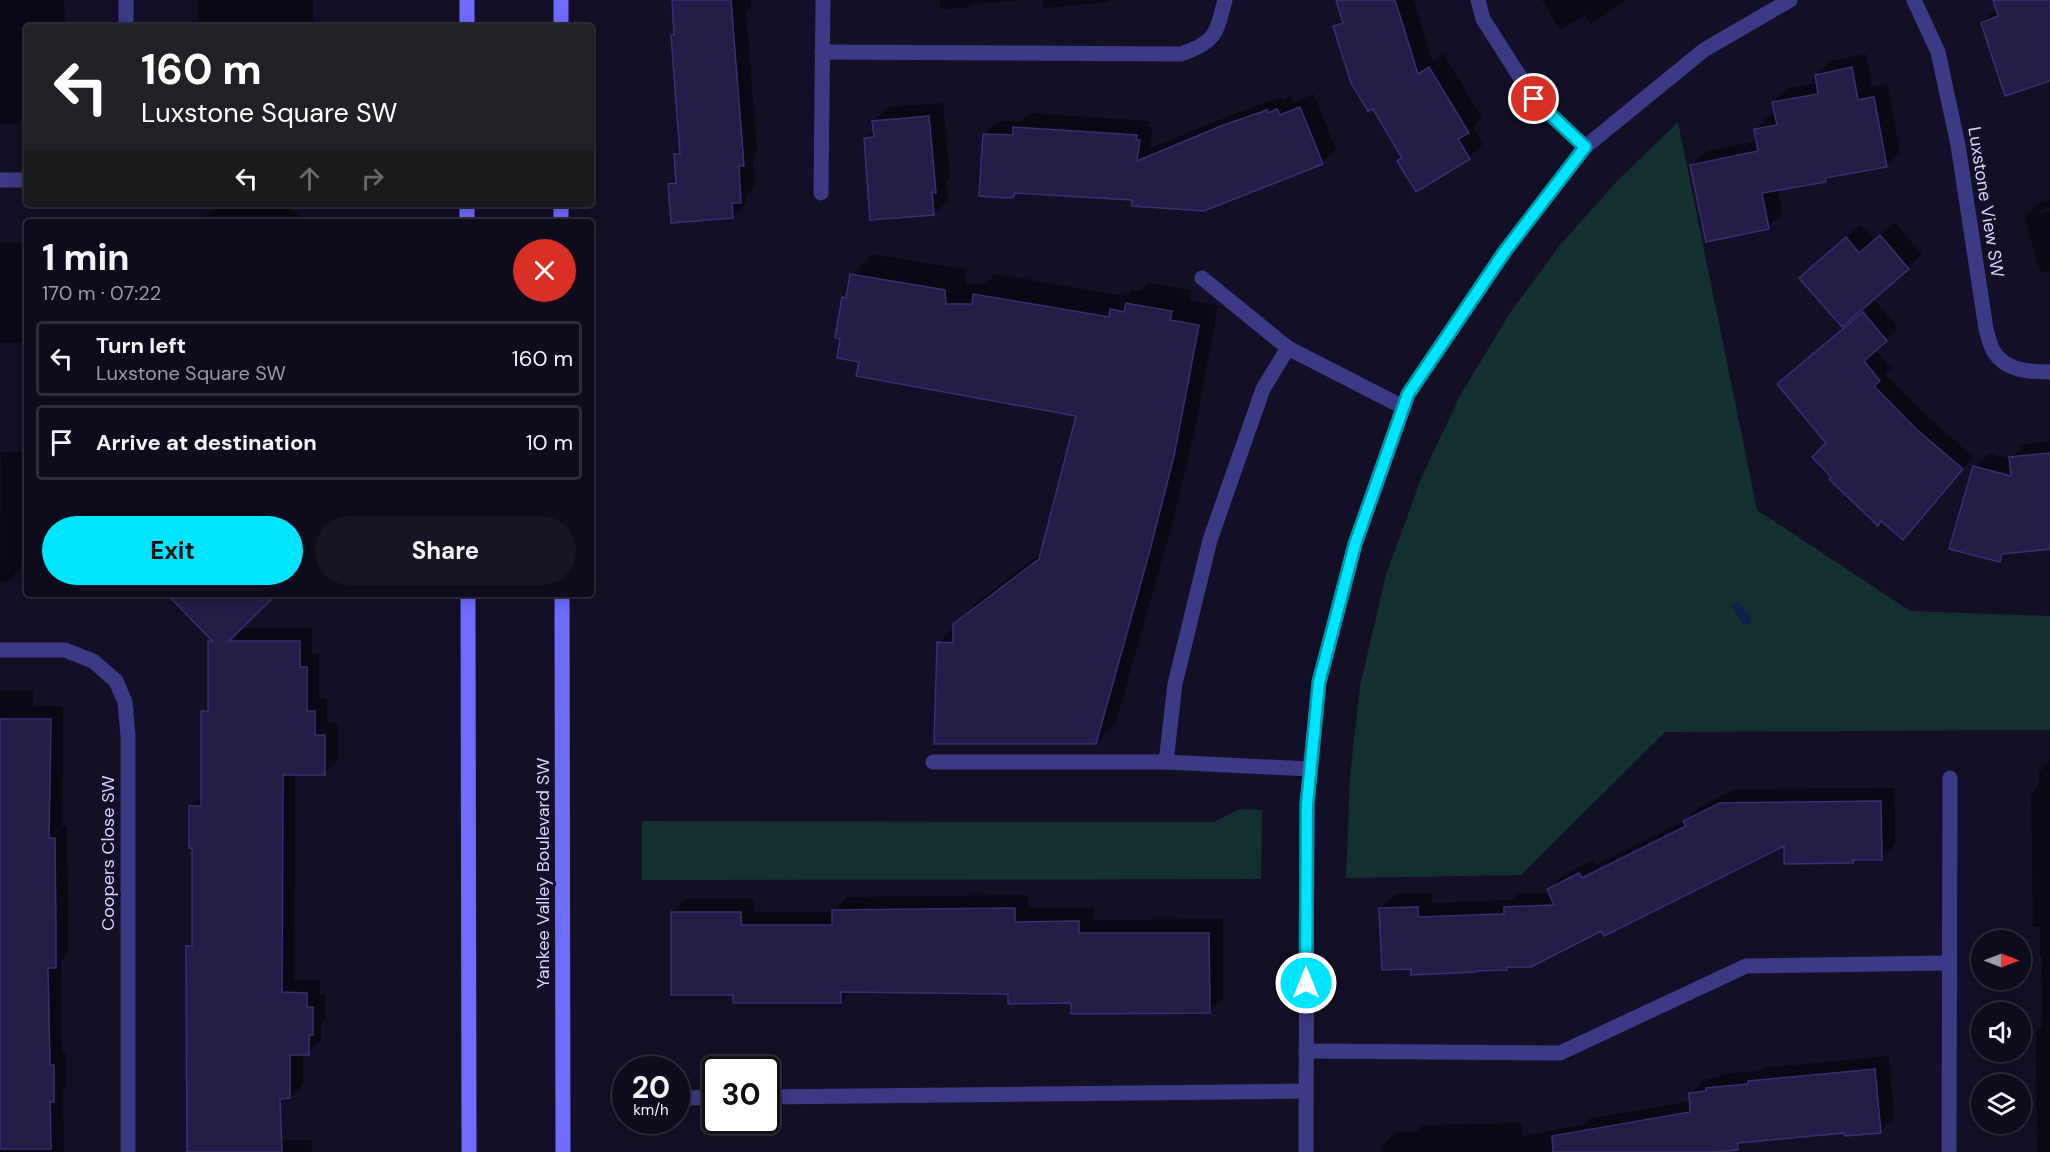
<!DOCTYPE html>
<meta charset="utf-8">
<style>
body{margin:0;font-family:"DM Sans",sans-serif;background:#171425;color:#f1f3f6;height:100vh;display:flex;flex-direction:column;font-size:22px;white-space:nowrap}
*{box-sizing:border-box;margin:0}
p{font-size:20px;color:#9b9ba3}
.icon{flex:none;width:33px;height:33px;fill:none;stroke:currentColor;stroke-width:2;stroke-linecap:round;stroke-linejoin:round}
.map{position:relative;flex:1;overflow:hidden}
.panel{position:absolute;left:24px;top:219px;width:570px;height:378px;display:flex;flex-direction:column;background:#0e0b1c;border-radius:6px;box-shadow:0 3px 15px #0003,0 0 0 2px #2e2b3b}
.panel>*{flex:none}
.banner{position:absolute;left:24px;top:24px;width:570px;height:183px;border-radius:6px;box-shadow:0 3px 15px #0003,0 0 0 2px #2e2b3b;background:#202124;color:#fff;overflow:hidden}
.needle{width:39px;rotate:90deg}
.buttons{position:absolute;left:1971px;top:930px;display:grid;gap:12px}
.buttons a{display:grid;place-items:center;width:60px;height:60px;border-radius:50%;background:#0e0b1c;box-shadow:0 3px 15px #0003,0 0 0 2px #2e2b3b;font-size:30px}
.speed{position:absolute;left:612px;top:1056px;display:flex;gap:12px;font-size:30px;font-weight:700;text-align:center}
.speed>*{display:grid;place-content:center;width:78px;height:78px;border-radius:50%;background:#0e0b1c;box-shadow:0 3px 15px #0003,0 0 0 2px #2e2b3b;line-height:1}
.speed small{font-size:15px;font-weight:400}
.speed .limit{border:3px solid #111;border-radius:9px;background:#fff;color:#111}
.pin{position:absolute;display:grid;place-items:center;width:51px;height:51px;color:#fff;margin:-26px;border:3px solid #fff;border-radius:50%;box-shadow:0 2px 6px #0007}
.me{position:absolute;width:66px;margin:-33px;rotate:0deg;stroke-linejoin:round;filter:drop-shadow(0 0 4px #0008)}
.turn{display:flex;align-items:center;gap:21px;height:126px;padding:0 18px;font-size:27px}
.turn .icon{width:78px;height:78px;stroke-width:2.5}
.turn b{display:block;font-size:42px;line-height:51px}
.lanes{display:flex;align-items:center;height:57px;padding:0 18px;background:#0003;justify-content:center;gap:30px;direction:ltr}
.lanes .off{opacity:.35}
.round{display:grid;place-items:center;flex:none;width:63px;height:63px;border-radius:32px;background:#171425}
.headline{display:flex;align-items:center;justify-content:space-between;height:102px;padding:0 18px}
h1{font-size:36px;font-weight:700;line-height:45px}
.button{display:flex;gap:12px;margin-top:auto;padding:12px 18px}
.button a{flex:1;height:69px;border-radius:36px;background:#00e5ff;color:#111;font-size:24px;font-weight:700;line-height:69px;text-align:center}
.button a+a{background:#171425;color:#f1f3f6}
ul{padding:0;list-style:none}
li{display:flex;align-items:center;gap:18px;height:75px;margin:0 12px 9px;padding:0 6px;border:3px solid #2e2b3b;border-radius:6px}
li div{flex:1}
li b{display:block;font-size:22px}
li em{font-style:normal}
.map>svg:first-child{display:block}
</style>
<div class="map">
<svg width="2050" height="1152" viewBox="0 0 2050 1152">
<rect width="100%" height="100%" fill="#130f26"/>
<!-- green -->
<g fill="#12302f">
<path d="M 1678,122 L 1757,510 L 1910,611 L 2050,616 L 2050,730 L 1665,732 L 1521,875 L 1346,878 L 1350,776 L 1360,686 L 1386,575 L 1422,476 L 1461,394 L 1510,313 L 1560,245 L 1617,181 Z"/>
<path d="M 1240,809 L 1262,810 L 1261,879 L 642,880 L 642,821 L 1214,822 Z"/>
</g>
<!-- shadow -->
<g fill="#0007">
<path d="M 0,0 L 64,0 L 65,27 L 27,27 L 27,114 L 17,124 L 0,124 Z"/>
<path d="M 198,0 L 313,0 L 313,27 L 208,27 L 208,22 L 198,23 Z"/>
<path d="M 674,0 L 751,0 L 751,7 L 746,12 L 757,150 L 753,155 L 755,187 L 746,196 L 747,203 L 733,217 L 670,185 L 677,177 L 676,155 L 681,150 L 673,35 L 676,33 Z"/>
<path d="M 928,0 L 1025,0 L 971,4 L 968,8 L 940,9 L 940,1 Z"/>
<path d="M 1043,0 L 1111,0 L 1109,2 L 1044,8 Z"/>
<path d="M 1337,0 L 1414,0 L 1432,61 L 1444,54 L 1482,118 L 1473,127 L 1483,144 L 1469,157 L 1416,190 L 1399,161 L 1403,157 L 1334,26 L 1343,18 Z"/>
<path d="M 1542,0 L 1627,0 L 1590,24 L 1585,15 L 1560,30 Z"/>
<path d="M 1995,0 L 2050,0 L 2050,79 L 1982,23 L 1996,9 Z"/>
<path d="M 1866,54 L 1872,87 L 1887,84 L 1900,151 L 1886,165 L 1830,176 L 1825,181 L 1778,189 L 1782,213 L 1768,227 L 1692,165 L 1706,151 L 1758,141 L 1756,129 L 1770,115 L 1776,114 L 1774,102 L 1788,88 L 1818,83 L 1816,75 L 1830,61 Z"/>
<path d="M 1314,94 L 1336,149 L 1322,163 L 1134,199 L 1017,192 L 1013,195 L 984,135 L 998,121 L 1021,121 L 1029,113 L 1150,121 L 1149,127 L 1153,127 L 1150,148 L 1237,113 L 1281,97 L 1282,100 L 1291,96 L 1294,102 Z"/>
<path d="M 943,103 L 950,177 L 946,181 L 948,200 L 934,213 L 865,139 L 874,130 L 874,121 L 888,107 Z"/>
<path d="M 2050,200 L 2050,208 L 2040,211 L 2040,214 L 2050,211 L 2050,271 L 2040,273 L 2025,217 L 2039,203 Z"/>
<path d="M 214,204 L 284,204 L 310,222 L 211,222 L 205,218 Z"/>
<path d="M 1895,223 L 1922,254 L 1908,267 L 1815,264 L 1861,225 L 1874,240 Z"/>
<rect x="0" y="243" width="27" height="100"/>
<path d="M 872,254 L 965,269 L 966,284 L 986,284 L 995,274 L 1126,296 L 1132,290 L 1140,291 L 1148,283 L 1191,290 L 1190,300 L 1218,305 L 1194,434 L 1171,528 L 1116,722 L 1095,743 L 939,643 L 975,604 L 1042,553 L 1078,415 L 861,361 L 842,338 L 844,298 L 848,293 L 852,275 Z"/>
<path d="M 1875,301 L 1898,328 L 1875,349 L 1891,368 L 1885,374 L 1928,417 L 1973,457 L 1914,526 L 1833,477 L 1828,443 L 1779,384 Z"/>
<path d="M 2050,441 L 2050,548 L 2008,552 L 2000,561 L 1975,467 L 1989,453 L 2010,459 L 2025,444 Z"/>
<path d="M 1,452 L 27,452 L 27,560 L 21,560 L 21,568 L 7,582 L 0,582 Z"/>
<path d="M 189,594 L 275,594 L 240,628 L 312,628 L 312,654 L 319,654 L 319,699 L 327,699 L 327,723 L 338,723 L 338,760 L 325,773 L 295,773 L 294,980 L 320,980 L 320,994 L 325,994 L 325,1020 L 321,1024 L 321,1040 L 308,1053 L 303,1053 L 303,1084 L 290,1097 L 188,947 L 194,941 L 194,847 L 191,806 L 203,795 L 203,712 L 209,705 L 209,641 L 212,639 Z"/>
<path d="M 0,691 L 33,691 L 33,706 L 63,706 L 62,826 L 67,826 L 68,913 L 68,953 L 61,961 L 62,1052 L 66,1052 L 66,1088 L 63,1091 L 64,1152 L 0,1152 Z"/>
<path d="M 2050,760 L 2050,1152 L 2037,1152 L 2036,1032 L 2042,1026 L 2042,956 L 2040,956 L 2040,927 L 2033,927 L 2031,794 L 2039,786 L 2039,772 Z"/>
<path d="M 1894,788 L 1895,844 L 1881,858 L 1856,858 L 1853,862 L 1785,844 L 1602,929 L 1507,968 L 1412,967 L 1381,908 L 1395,894 L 1431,893 L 1432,903 L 1512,900 L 1519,894 L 1550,893 L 1548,890 L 1562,876 L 1593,860 L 1596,865 L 1686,820 L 1699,807 L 1735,789 Z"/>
<path d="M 1028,895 L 1028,908 L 1093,908 L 1093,920 L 1223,919 L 1223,998 L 1209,1012 L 1073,1002 L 1009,992 L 851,991 L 840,1002 L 735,993 L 672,913 L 686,899 L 754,899 L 754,912 L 833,912 L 847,897 Z"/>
<path d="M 1889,1056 L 1894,1117 L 1880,1131 L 1845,1132 L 1745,1141 L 1738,1148 L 1699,1152 L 1382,1152 L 1382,1146 L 1396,1132 L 1417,1132 L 1424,1125 L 1522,1123 L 1522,1136 L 1583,1125 L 1589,1119 L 1691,1101 L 1690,1094 L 1704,1079 L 1718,1078 L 1721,1074 L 1760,1071 L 1763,1068 Z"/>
<path d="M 311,1140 L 312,1152 L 199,1152 L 209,1142 Z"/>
</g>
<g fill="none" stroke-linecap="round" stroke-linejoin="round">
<!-- stream -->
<path stroke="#0c2248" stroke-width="10" d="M 1737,607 L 1746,620"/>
</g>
<!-- building -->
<g fill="#241b47" stroke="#3b2d73" stroke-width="1.5">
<path d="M 672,0 L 731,0 L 744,166 L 739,166 L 741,203 L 732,203 L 733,218 L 671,223 L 668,184 L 676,183 L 674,154 L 680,154 L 671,35 L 674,35 Z"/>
<path d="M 1336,0 L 1395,0 L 1418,74 L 1429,67 L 1469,133 L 1458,139 L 1470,159 L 1416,192 L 1397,161 L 1402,158 L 1373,109 L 1368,111 L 1351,83 L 1333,26 L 1343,23 Z"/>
<path d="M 1993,0 L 2050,0 L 2050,81 L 2005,96 L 1981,23 L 1998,16 Z"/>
<path d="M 1852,67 L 1858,100 L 1874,97 L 1887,167 L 1825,178 L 1826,182 L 1762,193 L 1769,229 L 1706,242 L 1690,165 L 1758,151 L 1754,129 L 1777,125 L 1772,102 L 1818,94 L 1815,75 Z"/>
<path d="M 1300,107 L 1323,164 L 1204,211 L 1132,206 L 1132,200 L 1014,193 L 1014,197 L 1009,198 L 979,196 L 983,134 L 1013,135 L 1013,127 L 1137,135 L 1136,140 L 1140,140 L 1137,161 L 1221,126 L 1267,110 L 1268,113 L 1277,109 L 1280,115 Z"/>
<path d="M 929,116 L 936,193 L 932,192 L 934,215 L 870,220 L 864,138 L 874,137 L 872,121 Z"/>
<path d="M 1880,235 L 1909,269 L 1842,327 L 1799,278 L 1846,237 L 1859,253 Z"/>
<path d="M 850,274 L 945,290 L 946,304 L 972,304 L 973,294 L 1109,317 L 1110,309 L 1124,312 L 1126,303 L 1172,311 L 1170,320 L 1199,325 L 1174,456 L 1150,550 L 1096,744 L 934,744 L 937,642 L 953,643 L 953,624 L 1039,559 L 1076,416 L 856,376 L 859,362 L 837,358 L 840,339 L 835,338 L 842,297 L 846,298 Z"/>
<path d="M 1863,312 L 1887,341 L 1864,361 L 1880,381 L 1874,386 L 1916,429 L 1963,469 L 1903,540 L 1881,521 L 1878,526 L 1829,479 L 1831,477 L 1812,457 L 1826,443 L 1777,384 Z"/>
<path d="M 2050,453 L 2050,549 L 2002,554 L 2000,562 L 1949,549 L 1973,466 L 2011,476 L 2009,457 Z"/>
<path d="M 167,594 L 277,594 L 229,641 L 300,641 L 300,667 L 307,667 L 307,711 L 315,711 L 315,735 L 325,735 L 325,775 L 283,775 L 282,992 L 307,993 L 307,1007 L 313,1007 L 313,1035 L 309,1035 L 309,1055 L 290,1055 L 290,1098 L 280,1099 L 282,1152 L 187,1152 L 186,946 L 192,946 L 192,848 L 189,848 L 189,806 L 201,806 L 201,711 L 208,711 L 208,641 L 212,641 Z"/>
<path d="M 0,719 L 51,719 L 49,838 L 55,838 L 56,927 L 56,968 L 48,968 L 50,1065 L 54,1065 L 54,1102 L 50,1102 L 51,1149 L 0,1149 Z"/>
<path d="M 1881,801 L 1882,860 L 1853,860 L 1853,863 L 1784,864 L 1784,846 L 1604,936 L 1601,931 L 1531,967 L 1507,967 L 1507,970 L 1475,971 L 1475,972 L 1411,975 L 1411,969 L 1382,970 L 1379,908 L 1418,907 L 1418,917 L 1504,914 L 1504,907 L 1554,905 L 1547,889 L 1579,873 L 1582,878 L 1686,826 L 1683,821 L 1720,803 Z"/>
<path d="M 1015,908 L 1015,922 L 1079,921 L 1079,933 L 1209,933 L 1210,1013 L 1071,1014 L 1071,1003 L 1008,1004 L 1008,994 L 841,992 L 841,1003 L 733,1003 L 733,995 L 671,995 L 671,912 L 741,912 L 741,925 L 832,925 L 832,910 Z"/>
<path d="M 1875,1069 L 1881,1133 L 1845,1136 L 1844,1133 L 1738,1143 L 1738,1150 L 1713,1152 L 1553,1152 L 1552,1136 L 1690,1112 L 1689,1093 L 1706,1091 L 1706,1088 L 1748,1084 L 1748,1081 Z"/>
</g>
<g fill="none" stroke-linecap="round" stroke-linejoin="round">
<!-- lane -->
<g stroke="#3d3a85" stroke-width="15">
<path d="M 1202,278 L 1288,348 L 1403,407"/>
<path d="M 933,762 L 1166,762 L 1310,769"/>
<path d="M 1166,762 L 1175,684 L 1210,540 L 1263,389 L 1288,348"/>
</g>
<!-- street -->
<g stroke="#3d3a85" stroke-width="15">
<path d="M 126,0 L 126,27"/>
<path d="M 1478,0 L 1483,19 L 1534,99 L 1585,147"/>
<path d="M 1914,0 L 1938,52 L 1958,145 L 1986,329 C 1988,336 1990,346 1994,352 C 2006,371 2030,372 2050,372"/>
<path d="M 822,52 L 1181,54 C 1216,42 1216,34 1225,0"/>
<path d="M 0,180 L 27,180"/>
<path d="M 821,193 L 823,0"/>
<path d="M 0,650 L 65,650 L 93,661 L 116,681 L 125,702 L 128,736 L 128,1152"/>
<path d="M 1306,1051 L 1560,1053 L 1746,966 L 1949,963"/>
<path d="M 766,1097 L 1306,1091"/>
<path d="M 690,1098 L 716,1097"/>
<path d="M 1306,1152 L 1307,804 L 1319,682 L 1355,544 L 1408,394 L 1505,251 L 1585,147 L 1704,50 L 1790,0"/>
<path d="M 1949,1152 L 1950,778"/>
</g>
<!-- secondary -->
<g stroke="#6f6bff" stroke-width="15">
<path d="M 467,0 L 467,27"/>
<path d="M 561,0 L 561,27"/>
<path d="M 467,204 L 467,222"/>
<path d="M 561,204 L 561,222"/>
<path d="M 468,594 L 469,1152"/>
<path d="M 562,594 L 563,1152"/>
</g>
</g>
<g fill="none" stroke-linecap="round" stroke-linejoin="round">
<!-- route casing -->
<g stroke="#0095a6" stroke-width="15">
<path id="route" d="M 1306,983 L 1307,804 L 1319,682 L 1355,544 L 1408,394 L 1505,251 L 1585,147 L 1534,99"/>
</g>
<!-- route -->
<use href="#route" stroke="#00e5ff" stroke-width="10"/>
</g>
<g text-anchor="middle" stroke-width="6" stroke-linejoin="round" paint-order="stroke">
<!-- street labels -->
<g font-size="18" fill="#d9d4ff" stroke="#130f26">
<text transform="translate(1986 202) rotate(81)" y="6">Luxstone View SW</text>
<text transform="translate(108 853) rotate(-90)" y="6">Coopers Close SW</text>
<text transform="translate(543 873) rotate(-90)" y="6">Yankee Valley Boulevard SW</text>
</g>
</g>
</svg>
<div class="buttons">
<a><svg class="needle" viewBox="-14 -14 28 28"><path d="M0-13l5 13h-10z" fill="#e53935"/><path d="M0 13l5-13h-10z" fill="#9b9ba3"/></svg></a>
<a><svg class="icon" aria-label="sound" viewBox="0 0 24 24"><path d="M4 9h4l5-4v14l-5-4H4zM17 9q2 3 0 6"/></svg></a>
<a><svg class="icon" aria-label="layers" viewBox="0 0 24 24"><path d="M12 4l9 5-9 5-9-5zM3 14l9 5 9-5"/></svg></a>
</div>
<div class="speed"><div>20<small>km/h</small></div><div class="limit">30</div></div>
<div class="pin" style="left:1534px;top:99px;background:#d93025"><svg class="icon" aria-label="arrive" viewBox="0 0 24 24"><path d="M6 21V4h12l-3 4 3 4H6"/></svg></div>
<svg class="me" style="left:1306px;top:983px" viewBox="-20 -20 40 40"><circle r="17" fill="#00e5ff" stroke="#fff" stroke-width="3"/><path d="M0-11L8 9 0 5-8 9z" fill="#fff"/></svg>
<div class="banner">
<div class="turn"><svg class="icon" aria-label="left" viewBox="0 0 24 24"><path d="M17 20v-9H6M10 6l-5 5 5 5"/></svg><div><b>160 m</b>Luxstone Square SW</div></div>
<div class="lanes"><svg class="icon" aria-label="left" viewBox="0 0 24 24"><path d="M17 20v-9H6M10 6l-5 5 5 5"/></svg><svg class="icon off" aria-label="ahead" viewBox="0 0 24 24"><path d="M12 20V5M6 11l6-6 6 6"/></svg><svg class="icon off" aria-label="right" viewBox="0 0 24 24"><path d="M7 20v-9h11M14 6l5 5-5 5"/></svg></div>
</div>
<section class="panel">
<div class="headline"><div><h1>1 min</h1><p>170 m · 07:22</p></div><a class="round" style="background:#d93025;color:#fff"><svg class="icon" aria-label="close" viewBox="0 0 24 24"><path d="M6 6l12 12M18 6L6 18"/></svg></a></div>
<ul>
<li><svg class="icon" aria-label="left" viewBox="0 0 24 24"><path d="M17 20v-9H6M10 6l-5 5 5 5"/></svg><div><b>Turn left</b><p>Luxstone Square SW</p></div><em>160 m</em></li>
<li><svg class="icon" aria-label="arrive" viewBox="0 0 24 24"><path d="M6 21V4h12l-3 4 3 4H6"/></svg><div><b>Arrive at destination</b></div><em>10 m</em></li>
</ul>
<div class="button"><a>Exit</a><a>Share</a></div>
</section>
</div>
